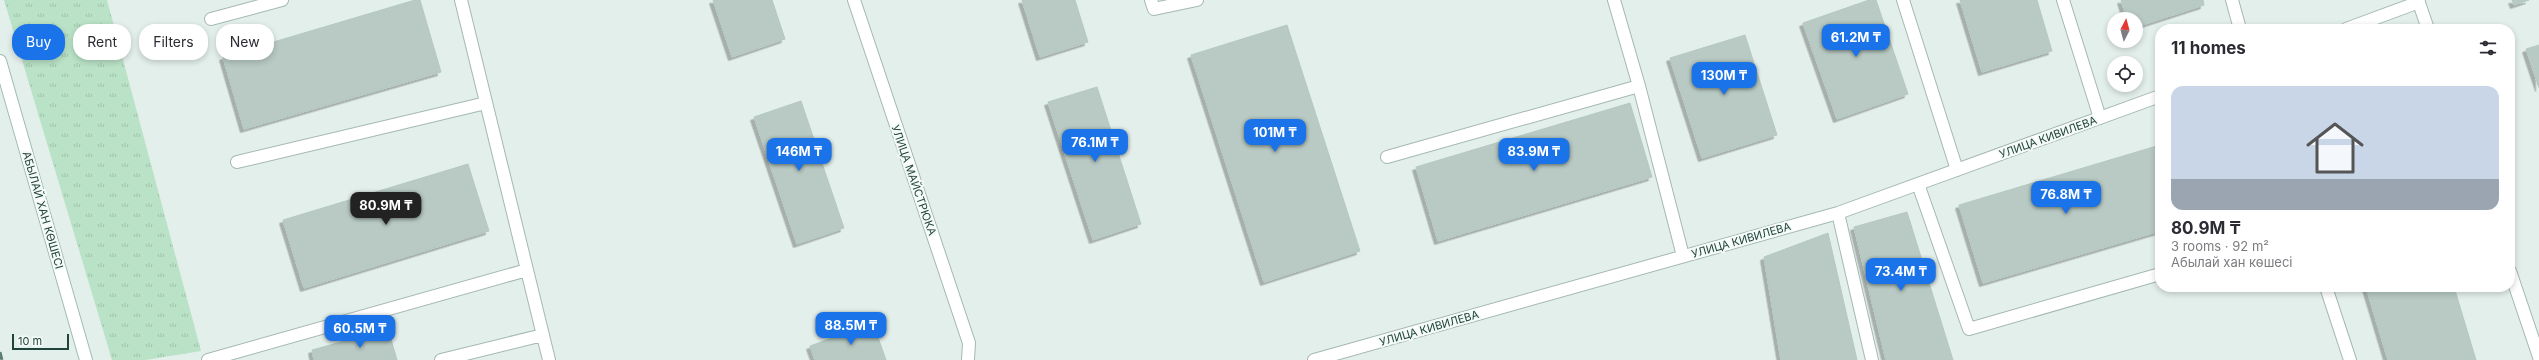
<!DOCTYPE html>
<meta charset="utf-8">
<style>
body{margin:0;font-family:Inter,sans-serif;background:#f2f2f3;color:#2b2b33;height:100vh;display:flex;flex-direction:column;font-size:15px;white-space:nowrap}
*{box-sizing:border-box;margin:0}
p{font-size:13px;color:#7c7c81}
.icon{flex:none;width:22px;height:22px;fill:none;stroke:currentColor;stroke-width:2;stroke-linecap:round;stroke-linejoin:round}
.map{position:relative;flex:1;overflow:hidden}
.side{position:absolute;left:2155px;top:24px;width:360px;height:268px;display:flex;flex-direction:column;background:#fff;border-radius:16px;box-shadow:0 2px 6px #0003}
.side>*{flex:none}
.guide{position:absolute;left:12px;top:24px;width:380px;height:36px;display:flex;gap:8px}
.needle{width:26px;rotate:6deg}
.buttons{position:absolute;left:2107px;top:12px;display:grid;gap:8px}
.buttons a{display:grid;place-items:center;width:36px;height:36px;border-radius:50%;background:#fff;box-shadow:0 2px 6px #0003;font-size:20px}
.scale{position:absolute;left:12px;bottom:10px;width:57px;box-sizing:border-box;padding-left:4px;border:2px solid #20433b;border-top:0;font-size:11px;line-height:14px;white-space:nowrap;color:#20433b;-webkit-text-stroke:3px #f4faf7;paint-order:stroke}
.price{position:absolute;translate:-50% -34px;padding:0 9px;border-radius:8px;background:#1a73e8;color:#fff;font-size:13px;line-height:26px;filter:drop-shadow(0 1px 2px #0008)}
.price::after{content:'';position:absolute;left:50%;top:24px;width:12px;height:9px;margin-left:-6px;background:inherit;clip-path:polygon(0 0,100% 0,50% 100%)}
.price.current{background:#222;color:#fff}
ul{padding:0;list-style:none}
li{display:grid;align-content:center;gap:8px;height:212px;padding:0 16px}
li+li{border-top:1px solid #e1e1e2}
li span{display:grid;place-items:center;height:124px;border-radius:12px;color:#555}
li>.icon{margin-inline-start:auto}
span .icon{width:72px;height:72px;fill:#fffc;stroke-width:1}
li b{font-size:17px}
h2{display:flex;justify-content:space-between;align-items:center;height:48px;padding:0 16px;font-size:17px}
.pill{padding:0 14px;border-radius:16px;background:#fff;box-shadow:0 2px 6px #0003;font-size:14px;line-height:36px}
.pill.current{background:#1a73e8;color:#fff}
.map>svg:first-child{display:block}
</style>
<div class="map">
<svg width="2539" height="360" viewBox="0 0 2539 360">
<defs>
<pattern id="grass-tufts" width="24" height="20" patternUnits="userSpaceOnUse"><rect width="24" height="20" fill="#b9e2c6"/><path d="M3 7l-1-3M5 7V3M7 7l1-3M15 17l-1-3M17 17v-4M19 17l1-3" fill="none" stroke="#9fc3ab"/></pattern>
<filter id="shadow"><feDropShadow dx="-3.5" dy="3.5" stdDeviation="0" flood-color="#0004"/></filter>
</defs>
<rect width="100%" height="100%" fill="#e3efea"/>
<path fill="url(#grass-tufts)" d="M 4,0 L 107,0 L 201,351 L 145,360 L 112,360 Z"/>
<path fill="#b8cac3" stroke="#b4c9c1" filter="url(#shadow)" d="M 415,0 L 420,0 L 441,72 L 244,129 L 223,57 Z
M 713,0 L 772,0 L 785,39 L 732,57 Z
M 1022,0 L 1075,0 L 1088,42 L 1040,57 Z
M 1869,0 L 1876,0 L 1908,94 L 1837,119 L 1803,23 Z
M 1960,0 L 2037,0 L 2052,51 L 1982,72 Z
M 2121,0 L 2203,0 L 2204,5 L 2136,27 L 2136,19 L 2127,19 Z
M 2512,0 L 2529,0 L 2514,5 Z
M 1287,25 L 1360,251 L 1264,282 L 1191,55 Z
M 1745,35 L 1777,135 L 1702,158 L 1670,58 Z
M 2539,45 L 2539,88 L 2526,49 Z
M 1097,87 L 1141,224 L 1093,240 L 1048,102 Z
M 801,101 L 844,228 L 797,244 L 754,117 Z
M 1630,103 L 1652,177 L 1438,241 L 1416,167 Z
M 2160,145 L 2160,231 L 1983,283 L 1959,205 Z
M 468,164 L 489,231 L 304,288 L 283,220 Z
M 1907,212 L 1953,360 L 1886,360 L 1854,227 Z
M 1828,233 L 1857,360 L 1781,360 L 1764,257 Z
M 2366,287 L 2454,287 L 2476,360 L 2388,360 Z
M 873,323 L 886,360 L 815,360 L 810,346 Z
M 388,329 L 397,360 L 314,360 L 312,350 Z"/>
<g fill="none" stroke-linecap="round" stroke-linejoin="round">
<defs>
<path id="minor" d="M 461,0 L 549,360
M 854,0 L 969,343 L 968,360
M 1151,0 L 1154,9 L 1197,0
M 1614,0 L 1639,86 L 1683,256
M 1903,0 L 1957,170
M 2063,0 L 2100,118
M 2232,0 L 2240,29
M 2418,0 L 2428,29
M 211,19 L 282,0
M 2346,29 L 2419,2
M 1387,157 L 1639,86
M 237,162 L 486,103
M 1918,184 L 1969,329 L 2160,274
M 1838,213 L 1872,360
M 2510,271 L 2539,357
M 2326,287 L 2350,360
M 208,360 L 527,270
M 441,360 L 543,335
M 1314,360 L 1838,213 L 2160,96"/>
<path id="secondary" d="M 0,61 L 86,360"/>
</defs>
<use href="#minor" stroke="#a5b8b2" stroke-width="14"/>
<use href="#secondary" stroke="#a0bcb3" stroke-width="14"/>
<use href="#minor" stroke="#fff" stroke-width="12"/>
<use href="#secondary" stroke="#fff" stroke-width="12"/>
<path stroke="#5b7e76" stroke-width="3" stroke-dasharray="8 4" stroke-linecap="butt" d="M 0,352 L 2,360"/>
</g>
<g text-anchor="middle" stroke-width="4" stroke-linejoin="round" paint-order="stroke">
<g font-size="11" fill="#20433b" stroke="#f4faf7">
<text transform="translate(2048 137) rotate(-20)" y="4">УЛИЦА КИВИЛЕВА</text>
<text transform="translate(914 180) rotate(71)" y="4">УЛИЦА МАЙСТРЮКА</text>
<text transform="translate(43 210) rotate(74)" y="4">АБЫЛАЙ ХАН КӨШЕСІ</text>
<text transform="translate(1741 240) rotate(-16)" y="4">УЛИЦА КИВИЛЕВА</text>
<text transform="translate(1429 328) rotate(-16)" y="4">УЛИЦА КИВИЛЕВА</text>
</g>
</g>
</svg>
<div class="buttons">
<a><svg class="needle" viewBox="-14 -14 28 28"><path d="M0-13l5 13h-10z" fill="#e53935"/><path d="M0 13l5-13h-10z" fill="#7c7c81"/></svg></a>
<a><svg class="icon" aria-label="locate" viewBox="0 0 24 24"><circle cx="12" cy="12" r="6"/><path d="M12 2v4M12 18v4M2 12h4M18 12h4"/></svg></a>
</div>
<div class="scale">10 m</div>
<b class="price" style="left:1856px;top:58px">61.2M ₸</b>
<b class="price" style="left:1724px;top:96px">130M ₸</b>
<b class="price" style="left:1275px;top:153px">101M ₸</b>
<b class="price" style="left:1095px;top:163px">76.1M ₸</b>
<b class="price" style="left:799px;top:172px">146M ₸</b>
<b class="price" style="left:1534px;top:172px">83.9M ₸</b>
<b class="price" style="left:2066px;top:215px">76.8M ₸</b>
<b class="price current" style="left:386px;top:226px">80.9M ₸</b>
<b class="price" style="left:1901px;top:292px">73.4M ₸</b>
<b class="price" style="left:851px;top:346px">88.5M ₸</b>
<b class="price" style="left:360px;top:349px">60.5M ₸</b>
<div class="guide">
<a class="pill current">Buy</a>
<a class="pill">Rent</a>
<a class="pill">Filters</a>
<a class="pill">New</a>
</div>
<section class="side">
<h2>11 homes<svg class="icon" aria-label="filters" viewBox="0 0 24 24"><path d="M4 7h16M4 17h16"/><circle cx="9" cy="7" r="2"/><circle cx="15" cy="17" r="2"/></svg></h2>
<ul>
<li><span style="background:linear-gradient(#c9d6e8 75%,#9aa5b1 0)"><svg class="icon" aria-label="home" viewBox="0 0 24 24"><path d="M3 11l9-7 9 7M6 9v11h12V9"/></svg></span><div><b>80.9M ₸</b><p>3 rooms · 92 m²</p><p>Абылай хан көшесі</p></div></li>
</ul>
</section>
</div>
